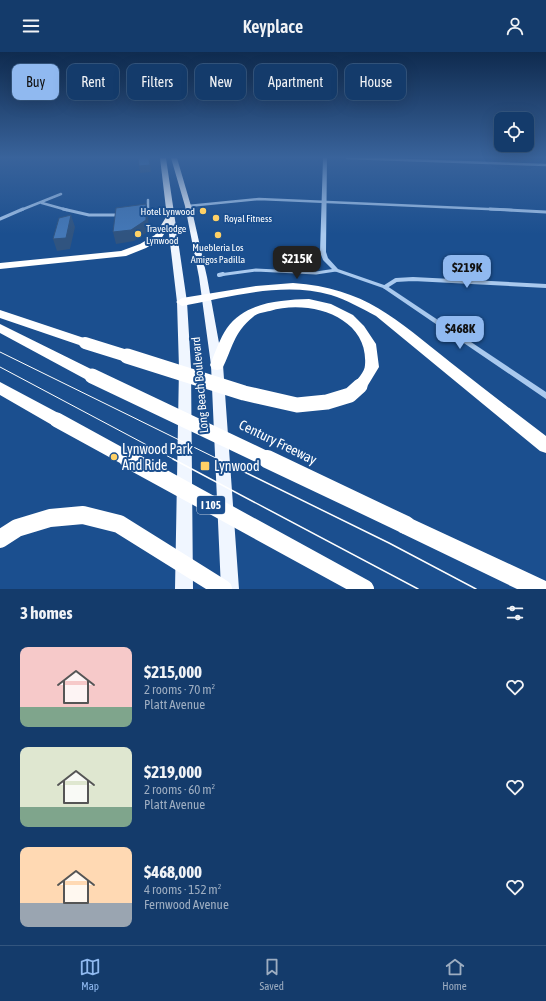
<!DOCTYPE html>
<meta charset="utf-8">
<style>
body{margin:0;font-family:"Asap Condensed",sans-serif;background:#1d4271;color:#f1f3f6;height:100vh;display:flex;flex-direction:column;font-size:15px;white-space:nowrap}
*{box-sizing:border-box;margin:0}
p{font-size:13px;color:#9dadc1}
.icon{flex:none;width:22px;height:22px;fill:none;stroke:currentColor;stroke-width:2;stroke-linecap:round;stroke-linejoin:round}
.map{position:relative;height:537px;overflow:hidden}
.drawer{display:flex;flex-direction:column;background:#143b6b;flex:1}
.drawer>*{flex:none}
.top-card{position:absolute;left:12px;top:12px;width:522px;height:36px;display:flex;gap:8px}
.buttons{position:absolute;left:494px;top:60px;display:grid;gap:8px}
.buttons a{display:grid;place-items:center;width:40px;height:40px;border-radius:8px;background:#143b6b;box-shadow:0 4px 16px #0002,0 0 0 1px #33557e;font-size:20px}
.price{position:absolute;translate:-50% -34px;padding:0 9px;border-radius:8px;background:#90b9f0;color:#111;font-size:13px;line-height:26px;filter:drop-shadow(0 1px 2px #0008)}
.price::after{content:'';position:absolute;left:50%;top:24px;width:12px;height:9px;margin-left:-6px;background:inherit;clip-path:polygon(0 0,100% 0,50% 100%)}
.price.active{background:#222;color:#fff}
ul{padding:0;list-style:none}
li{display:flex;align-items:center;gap:12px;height:100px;padding:0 20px}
li span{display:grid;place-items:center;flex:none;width:112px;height:80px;border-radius:8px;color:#555}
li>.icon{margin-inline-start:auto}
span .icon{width:48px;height:48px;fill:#fffc;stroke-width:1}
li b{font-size:17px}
h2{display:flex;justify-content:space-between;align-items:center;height:48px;padding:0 20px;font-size:17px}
.chip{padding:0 14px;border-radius:8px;background:#143b6b;box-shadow:0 4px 16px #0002,0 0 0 1px #33557e;font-size:14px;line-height:36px}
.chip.active{background:#90b9f0;color:#111}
header{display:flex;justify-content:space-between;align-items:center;height:52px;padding:0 20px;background:#143b6b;font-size:18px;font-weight:600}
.tab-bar{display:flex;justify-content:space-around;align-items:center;height:56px;border-top:1px solid #33557e;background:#143b6b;font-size:11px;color:#9dadc1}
.tab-bar a{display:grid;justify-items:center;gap:2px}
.tab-bar .active{color:#90b9f0}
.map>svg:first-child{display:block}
</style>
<header><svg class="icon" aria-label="menu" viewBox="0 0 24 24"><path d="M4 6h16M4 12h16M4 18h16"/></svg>Keyplace<svg class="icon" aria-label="person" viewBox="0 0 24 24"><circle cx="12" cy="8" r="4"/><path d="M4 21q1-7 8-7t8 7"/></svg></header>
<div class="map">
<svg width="546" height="537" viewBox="0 0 546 537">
<rect width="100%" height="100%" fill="#1b4f8f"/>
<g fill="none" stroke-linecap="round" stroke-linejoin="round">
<path stroke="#a9c9ee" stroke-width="2.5" d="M 347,106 L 546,113
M 148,148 L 148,158
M 42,151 L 67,158
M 188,154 L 259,147 L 512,158
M 21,158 L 61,142"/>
<path stroke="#a9c9ee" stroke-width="3" d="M 63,157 L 89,163 L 119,163
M 490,157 L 546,160
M 142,160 L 148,160 L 148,157
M 0,167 L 23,157
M 219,223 L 256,218 L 316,221 L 336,218"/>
<path stroke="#a9c9ee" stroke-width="4" d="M 219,223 L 223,222
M 385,235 L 396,228 L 413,227 L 546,234"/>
<path fill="#a9c9ee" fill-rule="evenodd" d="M 323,106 L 327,106 L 326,200 L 328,206 L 338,217 L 387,234 L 546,340 L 546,347 L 383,236 L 334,219 L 323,208 L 320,200 Z"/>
<path fill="#f0f6ff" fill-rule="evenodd" d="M 160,106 L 166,106 L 187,250 L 191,316 L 193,537 L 175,537 L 179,316 L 177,250 Z
M 171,106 L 177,106 L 191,154 L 207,225 L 223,313 L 239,537 L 221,537 L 211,313 L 199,225 L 185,154 Z"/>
<path fill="#fff" fill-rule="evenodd" d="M 171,161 L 175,164 L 161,187 L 146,196 L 126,204 L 0,217 L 0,211 L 121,199 L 140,192 L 155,183 L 168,162 Z
M 293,231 C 365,236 396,267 450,310 C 482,335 514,360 546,384 L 546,401 L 540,399 L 376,264 C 361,256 347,248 331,243 C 283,229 230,245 182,254 L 176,250 L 182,246 L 256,234 Z
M 309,247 L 331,252 L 353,263 L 364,274 L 376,292 L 379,315 L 365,338 L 360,339 L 355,338 L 353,334 C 356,328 365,320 365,313 C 369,264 308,247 270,259 C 265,260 257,261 253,265 C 233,281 233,296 222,317 L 217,318 L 212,317 L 210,313 C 215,301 220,286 227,276 C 246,250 280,248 309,247 Z
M 0,258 L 90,288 L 91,291 L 90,294 L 85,295 L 0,266 Z
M 0,272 L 97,320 L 99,324 L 97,328 L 92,329 L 87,328 L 0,281 Z
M 0,330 L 62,363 L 65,368 L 62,373 L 57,374 L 52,373 L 0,343 Z
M 406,464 L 546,529 L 546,537 L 517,537 L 399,480 L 397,473 L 399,466 Z"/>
<path stroke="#fff" stroke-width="1" d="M 0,300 L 220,408
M 0,315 L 175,408"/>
<path stroke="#fff" stroke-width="1.5" d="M 173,407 L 418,537
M 218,407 L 389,491 L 476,537"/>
<path stroke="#fff" stroke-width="12" d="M 85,291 L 130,305"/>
<path stroke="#fff" stroke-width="15" d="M 127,304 L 244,341 L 297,353 L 327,350 L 350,343 L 360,334
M 92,324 L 269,408
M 57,368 L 130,408"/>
<path stroke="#fff" stroke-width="18" d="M 128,407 L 365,537
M 267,407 L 406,473
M 0,487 L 17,476 L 50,466 L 83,463 L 119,472 L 223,537"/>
</g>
<path fill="#305480" d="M 149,106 L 151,120 L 140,121 L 139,114 Z
M 146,152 L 148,163 L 149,179 L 134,189 L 116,192 L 113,180 Z
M 71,163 L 75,175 L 70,197 L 57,199 L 53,187 Z"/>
<path fill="#4478b7" stroke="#305480" d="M 138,106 L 149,106 L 150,113 L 139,114 Z
M 146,152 L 146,168 L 131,178 L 113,180 L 116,156 Z
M 71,163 L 66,186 L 53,187 L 59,166 Z"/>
<linearGradient id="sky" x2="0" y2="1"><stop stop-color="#0f2b4f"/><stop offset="0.58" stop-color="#39639b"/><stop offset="1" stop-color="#39639b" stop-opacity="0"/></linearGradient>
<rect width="546" height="182" fill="url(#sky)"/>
<g fill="#ffd166" stroke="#1b4f8f" stroke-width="1.5">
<circle cx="203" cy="159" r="4"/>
<circle cx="216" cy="166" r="4"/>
<circle cx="138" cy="182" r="4"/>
<circle cx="218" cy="183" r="4"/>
<circle cx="114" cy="405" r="4"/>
<rect x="200" y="409" width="10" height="10" rx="2"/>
</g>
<g text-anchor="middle" stroke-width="4" stroke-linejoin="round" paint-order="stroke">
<g font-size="10" fill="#fff" stroke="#1b4f8f" text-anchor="start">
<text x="195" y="163" text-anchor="end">Hotel Lynwood</text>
<text x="224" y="170">Royal Fitness</text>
<text x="146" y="180">Travelodge<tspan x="146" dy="12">Lynwood</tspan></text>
<text x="218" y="199" text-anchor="middle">Muebleria Los<tspan x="218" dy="12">Amigos Padilla</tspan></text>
</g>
<rect fill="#1b4f8f" stroke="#bbcadd" stroke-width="1" x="197" y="444" width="28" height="18" rx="3"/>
<g font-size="11" font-weight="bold" fill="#fff">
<text x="211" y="457">I 105</text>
</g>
<g font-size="12" fill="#fff" stroke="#1b4f8f">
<text transform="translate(200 333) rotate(-95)" y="4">Long Beach Boulevard</text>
</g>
<g font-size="14" fill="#fff" stroke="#1b4f8f">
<text transform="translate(278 390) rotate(26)" y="5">Century Freeway</text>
</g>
<g font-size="14" fill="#fff" stroke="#1b4f8f" text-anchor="start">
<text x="122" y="402">Lynwood Park<tspan x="122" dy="16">And Ride</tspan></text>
<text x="214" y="419">Lynwood</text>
</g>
</g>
</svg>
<div class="buttons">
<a><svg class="icon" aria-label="locate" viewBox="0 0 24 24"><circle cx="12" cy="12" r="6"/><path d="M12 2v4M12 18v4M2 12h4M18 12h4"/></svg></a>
</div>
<b class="price active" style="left:297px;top:228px">$215K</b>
<b class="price" style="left:467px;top:237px">$219K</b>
<b class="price" style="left:460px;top:298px">$468K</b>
<div class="top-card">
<a class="chip active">Buy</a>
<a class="chip">Rent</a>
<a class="chip">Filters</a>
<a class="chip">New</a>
<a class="chip">Apartment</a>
<a class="chip">House</a>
</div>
</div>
<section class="drawer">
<h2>3 homes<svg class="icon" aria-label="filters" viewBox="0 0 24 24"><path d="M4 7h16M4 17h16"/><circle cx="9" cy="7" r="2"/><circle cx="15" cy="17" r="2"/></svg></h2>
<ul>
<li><span style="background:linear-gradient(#f6c9c9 75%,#7fa58c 0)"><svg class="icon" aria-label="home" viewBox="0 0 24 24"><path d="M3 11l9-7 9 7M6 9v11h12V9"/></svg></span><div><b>$215,000</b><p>2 rooms · 70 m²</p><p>Platt Avenue</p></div><svg class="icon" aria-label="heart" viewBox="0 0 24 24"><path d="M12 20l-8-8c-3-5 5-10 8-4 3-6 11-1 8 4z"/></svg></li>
<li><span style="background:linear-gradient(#dfe7d0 75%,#7fa58c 0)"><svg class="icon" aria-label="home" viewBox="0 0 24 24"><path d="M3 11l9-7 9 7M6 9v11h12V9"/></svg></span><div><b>$219,000</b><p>2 rooms · 60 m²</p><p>Platt Avenue</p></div><svg class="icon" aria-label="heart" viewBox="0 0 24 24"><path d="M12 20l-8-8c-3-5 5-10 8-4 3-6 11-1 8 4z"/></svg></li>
<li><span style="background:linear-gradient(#ffd9b3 70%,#9aa5b1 0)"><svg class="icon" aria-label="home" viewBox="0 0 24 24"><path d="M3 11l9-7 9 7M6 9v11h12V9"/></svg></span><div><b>$468,000</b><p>4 rooms · 152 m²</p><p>Fernwood Avenue</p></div><svg class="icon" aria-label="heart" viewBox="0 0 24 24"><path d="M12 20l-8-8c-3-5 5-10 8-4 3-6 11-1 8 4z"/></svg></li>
</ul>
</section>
<nav class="tab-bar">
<a class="active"><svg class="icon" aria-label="map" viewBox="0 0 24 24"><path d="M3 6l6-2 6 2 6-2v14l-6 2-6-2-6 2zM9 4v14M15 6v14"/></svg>Map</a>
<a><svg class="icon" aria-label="saved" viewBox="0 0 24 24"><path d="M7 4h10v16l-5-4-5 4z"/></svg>Saved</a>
<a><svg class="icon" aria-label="home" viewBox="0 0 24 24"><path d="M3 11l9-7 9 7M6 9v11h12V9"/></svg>Home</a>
</nav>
